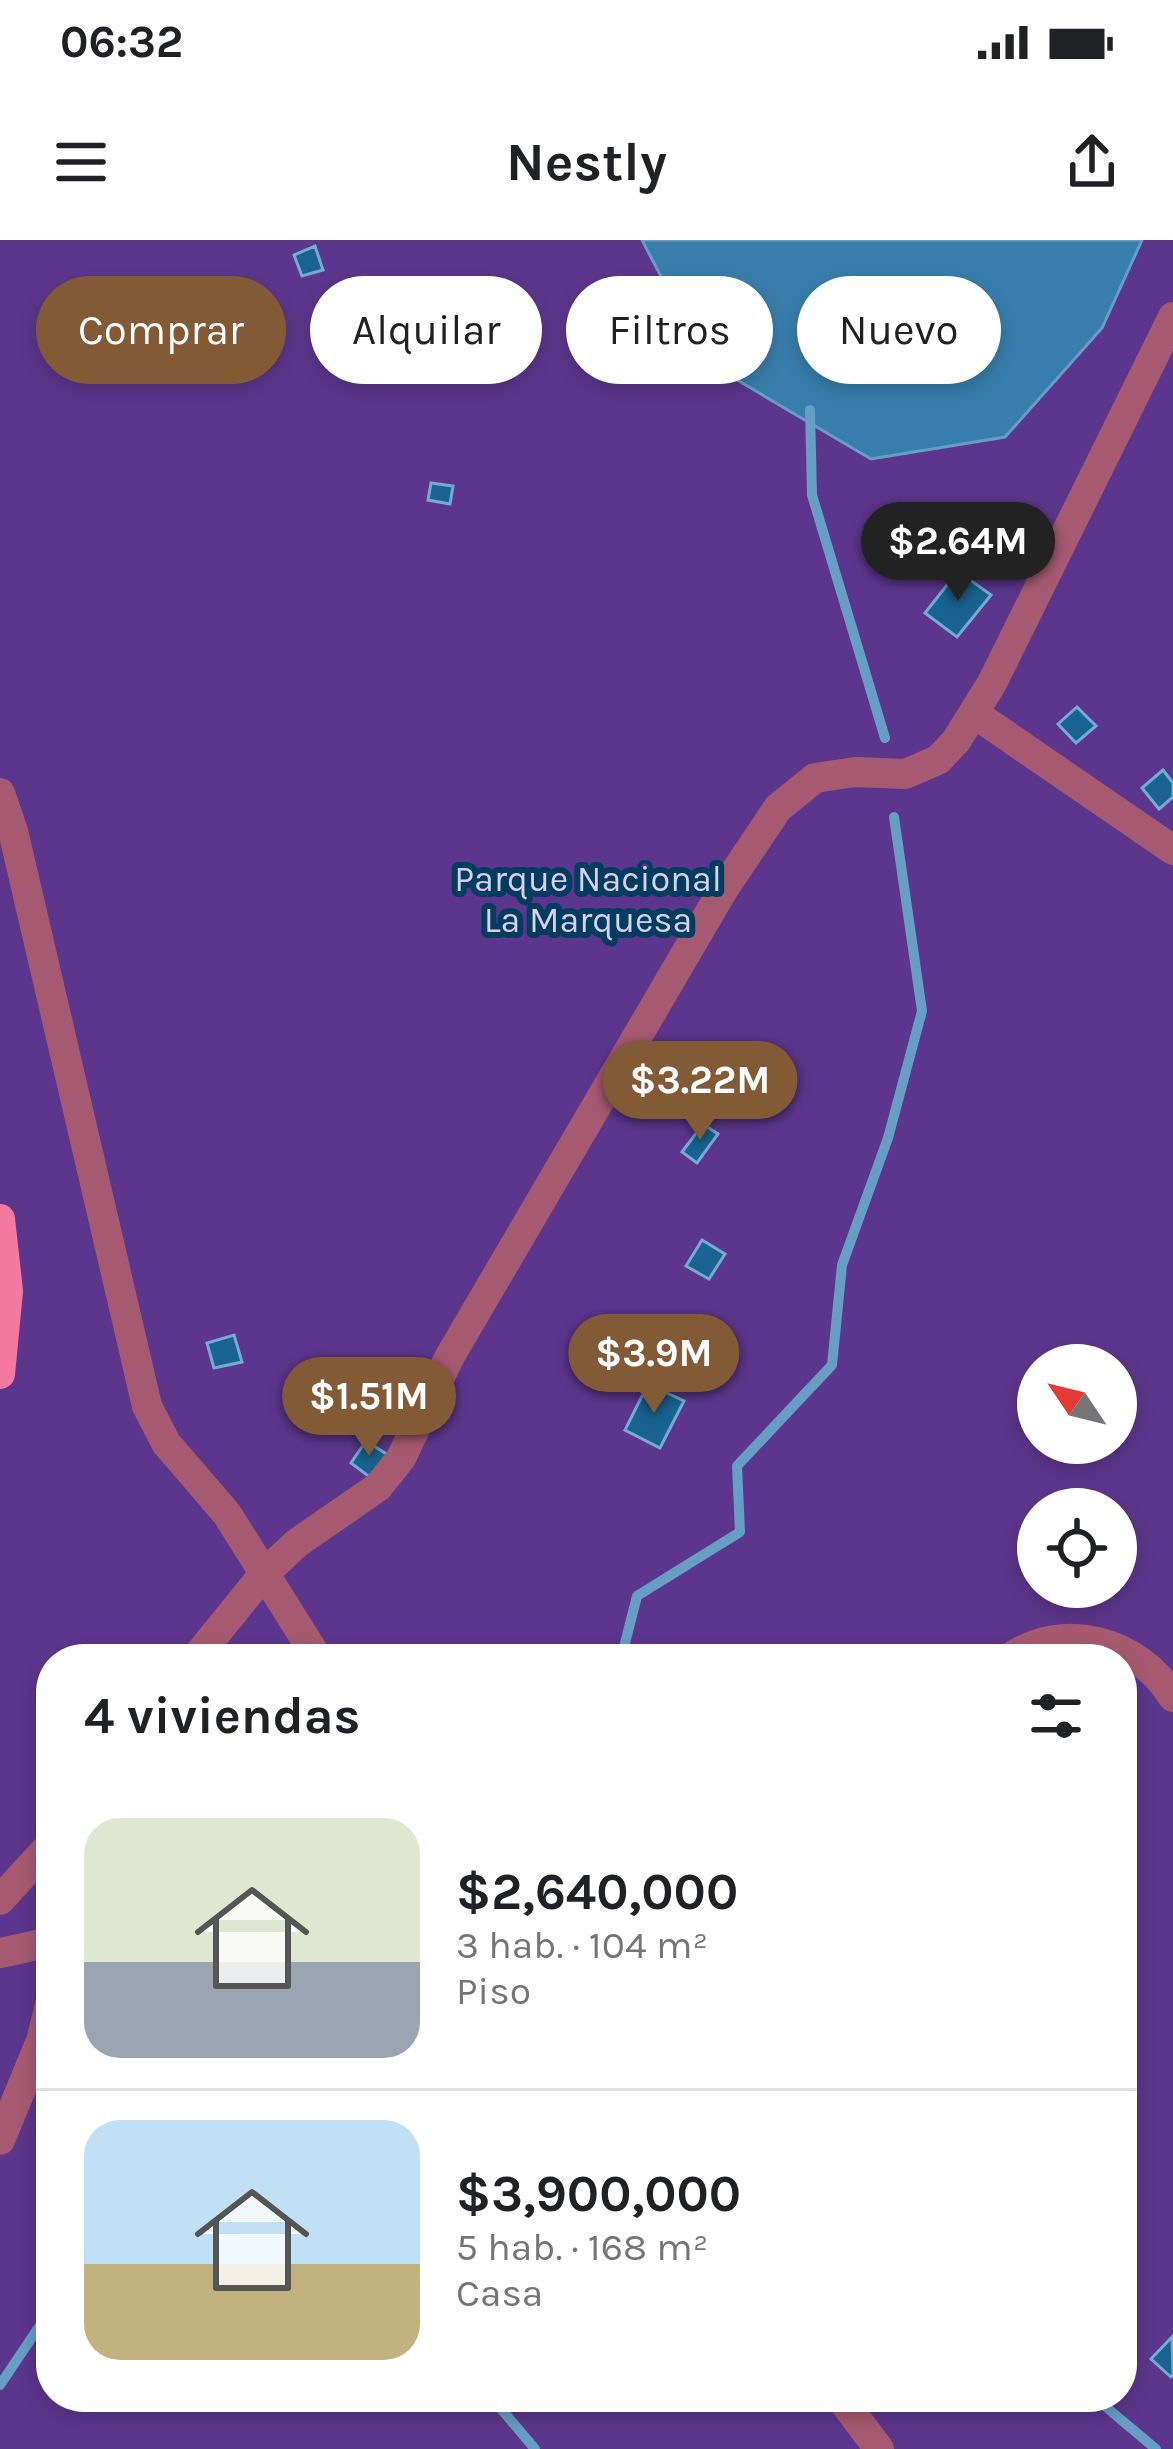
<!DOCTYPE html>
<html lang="es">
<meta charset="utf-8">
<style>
body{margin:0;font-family:Karla,sans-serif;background:#f2f2f2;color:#202124;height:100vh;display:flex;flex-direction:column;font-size:45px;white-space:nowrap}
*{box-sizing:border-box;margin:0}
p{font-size:39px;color:#757577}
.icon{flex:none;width:66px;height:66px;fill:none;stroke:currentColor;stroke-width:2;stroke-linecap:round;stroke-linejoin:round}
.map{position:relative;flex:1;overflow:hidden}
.side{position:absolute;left:36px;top:1404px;width:1101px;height:768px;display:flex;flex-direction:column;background:#fff;border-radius:48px;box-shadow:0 6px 18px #0003}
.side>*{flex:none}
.banner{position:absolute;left:36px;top:36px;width:1101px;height:108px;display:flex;gap:24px}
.needle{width:78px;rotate:305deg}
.tools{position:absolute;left:1017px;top:1104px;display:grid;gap:24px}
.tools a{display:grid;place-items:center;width:120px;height:120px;border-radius:50%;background:#fff;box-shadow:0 6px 18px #0003;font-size:60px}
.price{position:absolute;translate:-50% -102px;padding:0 27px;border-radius:42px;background:#825a36;color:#fff;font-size:39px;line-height:78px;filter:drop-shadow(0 3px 6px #0008)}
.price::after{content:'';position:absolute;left:50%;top:72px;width:36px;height:27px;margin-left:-18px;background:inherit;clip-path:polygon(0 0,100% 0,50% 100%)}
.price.selected{background:#222;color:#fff}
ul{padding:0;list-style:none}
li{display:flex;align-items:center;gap:36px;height:300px;padding:0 48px}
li+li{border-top:3px solid #e0e0e0}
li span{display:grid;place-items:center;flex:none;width:336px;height:240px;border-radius:36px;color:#555}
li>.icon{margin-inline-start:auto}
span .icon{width:144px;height:144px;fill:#fffc;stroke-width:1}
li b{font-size:51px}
h2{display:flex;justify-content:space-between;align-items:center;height:144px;padding:0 48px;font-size:51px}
.chip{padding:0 42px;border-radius:54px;background:#fff;box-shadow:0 6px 18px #0003;font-size:42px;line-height:108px}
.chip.selected{background:#825a36;color:#fff}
.status{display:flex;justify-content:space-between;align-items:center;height:84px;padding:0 60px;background:#fff;direction:ltr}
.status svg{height:33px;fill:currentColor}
header{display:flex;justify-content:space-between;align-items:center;height:156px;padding:0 48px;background:#fff;font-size:54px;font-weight:700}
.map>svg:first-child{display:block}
</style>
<div class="status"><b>06:32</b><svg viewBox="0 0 49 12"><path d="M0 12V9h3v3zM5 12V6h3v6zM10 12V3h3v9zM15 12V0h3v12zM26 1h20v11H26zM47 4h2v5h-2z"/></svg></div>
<header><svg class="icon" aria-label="menu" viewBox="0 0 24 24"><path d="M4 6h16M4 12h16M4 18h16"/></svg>Nestly<svg class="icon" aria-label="share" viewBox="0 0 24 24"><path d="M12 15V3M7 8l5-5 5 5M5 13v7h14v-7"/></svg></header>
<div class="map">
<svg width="1173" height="2209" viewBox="0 0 1173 2209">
<rect width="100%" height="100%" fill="#104869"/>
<path fill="#5c368c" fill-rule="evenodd" d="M 0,0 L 1173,0 L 1173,2209 L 0,2209 ZM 1038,1125 L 1116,1125 L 1116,1203 L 1038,1203 ZM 1038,1269 L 1116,1269 L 1116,1347 L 1038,1347 ZM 51,1419 L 1122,1419 L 1122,2157 L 51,2157 Z"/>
<path fill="#387eac" stroke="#679ec4" stroke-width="3" d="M 642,0 L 1142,0 L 1102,88 L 1005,197 L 871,219 L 705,121 Z"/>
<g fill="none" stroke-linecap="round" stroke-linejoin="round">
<path stroke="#679ec4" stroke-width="10" d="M 810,170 L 812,255 L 885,498
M 621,1419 L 637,1356 L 740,1292 L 737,1226 L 832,1125 L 842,1025 L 888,898 L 922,771 L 894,577
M 0,2145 L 51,2069
M 491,2157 L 535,2209
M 1094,2157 L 1156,2209"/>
</g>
<path fill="#186390" stroke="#75aad1" stroke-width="3" d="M 315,6 L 323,30 L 302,36 L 294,15 Z
M 480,64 L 500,115 L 472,125 L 453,74 Z
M 431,243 L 453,246 L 450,264 L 428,260 Z
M 958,331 L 991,355 L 957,397 L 925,373 Z
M 1077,467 L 1096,486 L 1076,503 L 1058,484 Z
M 1163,530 L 1173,543 L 1173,557 L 1159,569 L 1142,548 Z
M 703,884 L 718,894 L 697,923 L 682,912 Z
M 702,1000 L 725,1014 L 709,1039 L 686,1026 Z
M 234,1095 L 242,1122 L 214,1128 L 207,1103 Z
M 648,1144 L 684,1161 L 660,1208 L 625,1190 Z
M 366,1201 L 388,1215 L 371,1238 L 351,1223 Z
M 1172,2097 L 1173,2135 L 1171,2137 L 1151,2119 Z"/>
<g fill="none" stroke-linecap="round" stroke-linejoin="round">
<path stroke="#a65a72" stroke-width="30" d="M 975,474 L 1173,610
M 0,553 L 13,591 L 147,1166 L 166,1203 L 227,1274 L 318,1419
M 195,1419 L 264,1334 L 297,1303 L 378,1247 L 401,1218 L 450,1116 L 723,650 L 778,568 L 815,538 L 855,532 L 905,534 L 938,520 L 956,501 L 992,443 L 1173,77
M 1008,1419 C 1063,1380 1138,1400 1173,1457
M 0,1660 L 51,1604
M 0,1713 L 51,1702
M 0,1900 L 41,1801 L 51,1761
M 840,2157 L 879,2209"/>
<path stroke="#f379a1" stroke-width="30" d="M 0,979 L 8,1051 L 0,1134"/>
</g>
<g text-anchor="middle" stroke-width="12" stroke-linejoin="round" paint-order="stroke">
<g font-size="36" fill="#d9cfeb" stroke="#003d5e">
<text x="588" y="651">Parque Nacional<tspan x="588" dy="41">La Marquesa</tspan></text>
</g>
</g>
</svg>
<div class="tools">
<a><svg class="needle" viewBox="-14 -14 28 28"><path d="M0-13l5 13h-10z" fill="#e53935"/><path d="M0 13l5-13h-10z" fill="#757577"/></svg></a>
<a><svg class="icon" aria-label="locate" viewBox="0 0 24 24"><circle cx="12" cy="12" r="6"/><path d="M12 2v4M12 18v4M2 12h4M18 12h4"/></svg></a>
</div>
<b class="price selected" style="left:958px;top:364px">$2.64M</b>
<b class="price" style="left:700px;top:903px">$3.22M</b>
<b class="price" style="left:654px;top:1176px">$3.9M</b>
<b class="price" style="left:369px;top:1219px">$1.51M</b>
<div class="banner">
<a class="chip selected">Comprar</a>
<a class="chip">Alquilar</a>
<a class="chip">Filtros</a>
<a class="chip">Nuevo</a>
</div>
<section class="side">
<h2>4 viviendas<svg class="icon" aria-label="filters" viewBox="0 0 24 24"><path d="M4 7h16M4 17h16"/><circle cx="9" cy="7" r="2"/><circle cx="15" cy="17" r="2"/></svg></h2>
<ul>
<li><span style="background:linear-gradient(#dfe7d0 60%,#9aa5b1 0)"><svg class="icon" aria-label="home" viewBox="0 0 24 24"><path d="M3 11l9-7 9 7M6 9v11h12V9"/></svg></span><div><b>$2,640,000</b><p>3 hab. · 104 m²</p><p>Piso</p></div></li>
<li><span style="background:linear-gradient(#bfe0f5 60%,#c2b280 0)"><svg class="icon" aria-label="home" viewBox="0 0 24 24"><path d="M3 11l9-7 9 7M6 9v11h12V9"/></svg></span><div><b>$3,900,000</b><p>5 hab. · 168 m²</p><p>Casa</p></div></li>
</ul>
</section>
</div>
